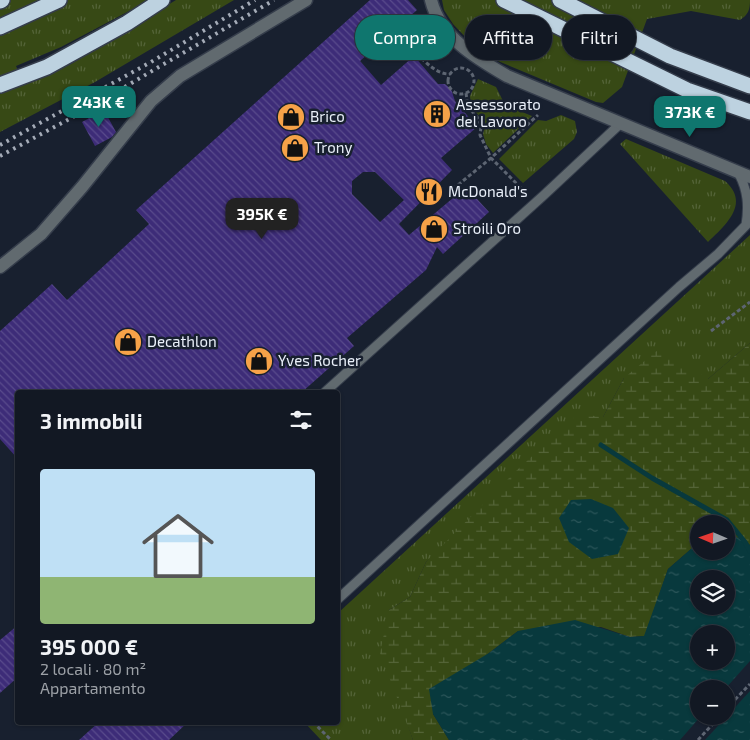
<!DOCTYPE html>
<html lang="it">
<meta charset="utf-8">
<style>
body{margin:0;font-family:"Exo 2",sans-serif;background:#1f2530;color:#f1f3f6;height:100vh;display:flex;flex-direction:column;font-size:19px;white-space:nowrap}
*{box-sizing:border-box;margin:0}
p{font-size:16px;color:#9ca0a6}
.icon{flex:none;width:28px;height:28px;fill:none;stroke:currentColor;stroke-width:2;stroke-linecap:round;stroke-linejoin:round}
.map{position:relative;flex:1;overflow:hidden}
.details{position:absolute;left:15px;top:390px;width:325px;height:335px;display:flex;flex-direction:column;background:#121823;border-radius:5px;box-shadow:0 1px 4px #0004,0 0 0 1px #313741}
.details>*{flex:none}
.banner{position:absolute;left:355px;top:15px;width:320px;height:45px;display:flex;gap:10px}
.needle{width:32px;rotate:272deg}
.fabs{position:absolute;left:690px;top:515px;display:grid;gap:10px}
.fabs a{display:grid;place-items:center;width:45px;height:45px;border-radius:50%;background:#121823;box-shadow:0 1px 4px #0004,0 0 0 1px #313741;font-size:25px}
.price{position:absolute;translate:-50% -42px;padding:0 11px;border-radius:10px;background:#0f766e;color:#fff;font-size:16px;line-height:32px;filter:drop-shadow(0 1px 2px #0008)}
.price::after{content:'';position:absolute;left:50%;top:30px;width:15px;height:11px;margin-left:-8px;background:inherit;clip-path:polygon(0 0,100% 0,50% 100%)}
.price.current{background:#222;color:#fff}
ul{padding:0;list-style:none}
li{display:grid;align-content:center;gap:10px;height:265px;padding:0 25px}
li span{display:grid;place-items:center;height:155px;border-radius:5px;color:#555}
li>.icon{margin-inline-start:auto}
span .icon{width:90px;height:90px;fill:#fffc;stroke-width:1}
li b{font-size:21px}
h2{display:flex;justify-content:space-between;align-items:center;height:60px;padding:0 25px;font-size:21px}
.chip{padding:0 18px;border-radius:22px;background:#121823;box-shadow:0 1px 4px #0004,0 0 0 1px #313741;font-size:18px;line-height:45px}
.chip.current{background:#0f766e;color:#fff}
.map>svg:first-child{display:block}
</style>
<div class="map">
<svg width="750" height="740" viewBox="0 0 750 740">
<defs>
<pattern id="grass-tufts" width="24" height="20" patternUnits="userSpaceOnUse" patternTransform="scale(1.25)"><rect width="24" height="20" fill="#374915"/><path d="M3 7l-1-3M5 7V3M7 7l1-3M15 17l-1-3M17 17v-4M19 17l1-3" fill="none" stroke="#546438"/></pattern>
<pattern id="wetland-marsh" width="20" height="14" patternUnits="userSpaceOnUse" patternTransform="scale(1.25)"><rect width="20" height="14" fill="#374915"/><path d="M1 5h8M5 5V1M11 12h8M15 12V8" fill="none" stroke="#546438"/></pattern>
<pattern id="water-ripples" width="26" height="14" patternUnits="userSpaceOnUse" patternTransform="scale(1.25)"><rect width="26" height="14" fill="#08393d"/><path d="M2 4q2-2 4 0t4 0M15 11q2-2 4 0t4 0" fill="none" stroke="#2c565a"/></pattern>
<pattern id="building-back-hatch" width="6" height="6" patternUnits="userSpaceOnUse" patternTransform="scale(1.25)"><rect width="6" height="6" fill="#3d2c78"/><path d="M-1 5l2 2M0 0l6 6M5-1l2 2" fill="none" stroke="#594b8c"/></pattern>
</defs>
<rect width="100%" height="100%" fill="#18202f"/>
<path fill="url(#grass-tufts)" d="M 0,0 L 150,0 L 61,47 L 16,66 L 23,83 L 71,64 L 176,0 L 234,0 L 95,82 L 0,132 Z
M 442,0 L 750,0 C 750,10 748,15 740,20 L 691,11 L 647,19 L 622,87 L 603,103 L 596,102 L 498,61 L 472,44 L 453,24 L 444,10 Z
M 478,79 L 496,87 L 505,105 L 532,116 L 493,153 L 486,144 L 483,134 L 485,126 L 482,119 L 471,107 L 470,96 Z
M 561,115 L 575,121 L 577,132 L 574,139 L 523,183 L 499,159 L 538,120 L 546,121 Z
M 626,139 L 725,181 C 750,203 727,224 708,242 L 620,144 Z
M 750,235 L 750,343 L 708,379 L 624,378 L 603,417 L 426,562 L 410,597 L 389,610 L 402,708 L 413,740 L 321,740 L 305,723 L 338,722 L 338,613 Z"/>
<path fill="url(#wetland-marsh)" d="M 750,343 L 750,545 L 726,531 L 726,524 L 699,524 L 699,542 L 668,569 L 645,636 L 630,637 L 601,627 L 518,631 L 489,653 L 433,714 L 449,740 L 413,740 L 380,653 L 389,610 L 410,597 L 426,562 L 516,471 L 578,414 L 603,417 L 624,378 L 660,348 L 708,379 Z"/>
<path fill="url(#water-ripples)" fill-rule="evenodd" d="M 591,499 L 613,508 L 629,528 L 618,554 L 592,559 L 569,542 L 559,518 L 571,500 Z
M 726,531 L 750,545 L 750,661 L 725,689 L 699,689 L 699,716 L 701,716 L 680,740 L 449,740 L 433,714 L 429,689 L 489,653 L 518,631 L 575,620 L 630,637 L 644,636 L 668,569 L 699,542 L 699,551 L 726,551 ZM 699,579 L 726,579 L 726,606 L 699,606 ZM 699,634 L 726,634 L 726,661 L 699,661 Z
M 750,691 L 750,740 L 705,740 Z"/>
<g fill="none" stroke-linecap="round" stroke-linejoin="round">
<path stroke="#08393d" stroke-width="5" d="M 601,445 L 652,478 L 727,520 L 745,542 L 750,551"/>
</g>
<path fill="url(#building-back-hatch)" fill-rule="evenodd" d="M 370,0 L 408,0 L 417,10 L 360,61 L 381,85 L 414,56 L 438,84 L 445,84 L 451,89 L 455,101 L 477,127 L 441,158 L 452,170 L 399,224 L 409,235 L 466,187 L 489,212 L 443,254 L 437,247 L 426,270 L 347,338 L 354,346 L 302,392 L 18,392 L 18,459 L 0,439 L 0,331 L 52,284 L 67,300 L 149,224 L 136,210 ZM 363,172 L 375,172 L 404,200 L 380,222 L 352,194 L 352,181 Z
M 104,110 L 116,132 L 112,137 L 95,146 L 82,122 Z
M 18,625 L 18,677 L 0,693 L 0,640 Z
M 99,722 L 188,722 L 169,740 L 79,740 Z"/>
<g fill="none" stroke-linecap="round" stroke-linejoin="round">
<defs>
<path id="lane" d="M 739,174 C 748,191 749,206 746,225
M 325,392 L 544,195 L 620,124
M 338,599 L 679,287 L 718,254 L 750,221"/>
<path id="street" d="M 431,0 C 440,37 476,58 507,76 L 750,177
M 0,267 L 41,234 L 82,187 L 151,101 L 180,76 L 306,0"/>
<path id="highway" d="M 504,0 L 687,90 L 750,112
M 560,0 L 670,56 L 750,86
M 0,1 L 2,0
M 0,27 L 59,0
M 0,85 L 47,67 L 127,23 L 162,0"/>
</defs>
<use href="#lane" stroke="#353d4b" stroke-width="11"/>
<use href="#street" stroke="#353d4b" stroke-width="15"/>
<use href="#highway" stroke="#353d4b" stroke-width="18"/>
<path stroke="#5d6572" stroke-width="3" stroke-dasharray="4 2.5" stroke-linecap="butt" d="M 408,44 C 419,55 434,75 450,74
M448 81a13 13 0 1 1 26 0a13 13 0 1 1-26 0Z
M 466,93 L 468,107 L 479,119 L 481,127 L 480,135 L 491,158 L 524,191
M 453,189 L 491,158 L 538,115
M 711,331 L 750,302
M 726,709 L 750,684
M 313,722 L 331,740
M 698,740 L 720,716"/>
<use href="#lane" stroke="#616a6f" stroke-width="9"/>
<use href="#street" stroke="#616a6f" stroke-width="12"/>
<use href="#highway" stroke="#bdd2e0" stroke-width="15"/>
<path stroke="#a4abb7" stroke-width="4" stroke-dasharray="2.5 5" stroke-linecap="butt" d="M 0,145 L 151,62 L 255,0
M 0,156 L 73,117 L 274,0"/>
</g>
<defs>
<symbol id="building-disc" viewBox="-11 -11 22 22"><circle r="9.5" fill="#f6a248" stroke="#18202f"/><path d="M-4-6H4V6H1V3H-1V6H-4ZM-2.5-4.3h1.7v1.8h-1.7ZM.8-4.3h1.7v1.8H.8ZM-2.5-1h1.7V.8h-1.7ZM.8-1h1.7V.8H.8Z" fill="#111"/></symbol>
<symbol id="shop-disc" viewBox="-11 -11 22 22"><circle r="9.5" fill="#f6a248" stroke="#18202f"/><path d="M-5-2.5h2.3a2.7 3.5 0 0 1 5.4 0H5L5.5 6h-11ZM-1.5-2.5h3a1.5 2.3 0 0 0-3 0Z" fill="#111"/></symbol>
<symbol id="restaurant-disc" viewBox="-11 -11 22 22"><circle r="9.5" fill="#f6a248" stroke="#18202f"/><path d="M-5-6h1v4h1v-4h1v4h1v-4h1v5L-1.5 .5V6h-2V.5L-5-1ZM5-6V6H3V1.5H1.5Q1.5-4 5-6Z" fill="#111"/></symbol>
</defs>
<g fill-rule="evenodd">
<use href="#building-disc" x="421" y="98" width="32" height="32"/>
<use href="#shop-disc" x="275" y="101" width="32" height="32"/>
<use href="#shop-disc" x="279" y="132" width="32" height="32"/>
<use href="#restaurant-disc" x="413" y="176" width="32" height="32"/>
<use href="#shop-disc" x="418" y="213" width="32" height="32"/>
<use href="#shop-disc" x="112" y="326" width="32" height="32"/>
<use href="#shop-disc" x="243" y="345" width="32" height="32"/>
</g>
<g text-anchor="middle" stroke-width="5" stroke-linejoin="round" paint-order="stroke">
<g font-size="15" fill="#eaf0fa" stroke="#18202f" text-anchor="start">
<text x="456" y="110">Assessorato<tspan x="456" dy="17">del Lavoro</tspan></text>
<text x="310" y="122">Brico</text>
<text x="314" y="153">Trony</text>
<text x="448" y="197">McDonald's</text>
<text x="453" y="234">Stroili Oro</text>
<text x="147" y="347">Decathlon</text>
<text x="278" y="366">Yves Rocher</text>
</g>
</g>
</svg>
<div class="fabs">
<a><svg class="needle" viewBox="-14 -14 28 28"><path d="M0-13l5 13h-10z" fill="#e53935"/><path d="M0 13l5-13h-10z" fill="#9ca0a6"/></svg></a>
<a><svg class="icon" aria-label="layers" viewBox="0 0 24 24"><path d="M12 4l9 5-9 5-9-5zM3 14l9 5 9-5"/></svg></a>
<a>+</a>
<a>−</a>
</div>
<b class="price" style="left:99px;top:128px">243K €</b>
<b class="price" style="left:690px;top:138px">373K €</b>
<b class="price current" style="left:262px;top:240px">395K €</b>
<div class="banner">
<a class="chip current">Compra</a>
<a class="chip">Affitta</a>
<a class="chip">Filtri</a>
</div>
<section class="details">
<h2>3 immobili<svg class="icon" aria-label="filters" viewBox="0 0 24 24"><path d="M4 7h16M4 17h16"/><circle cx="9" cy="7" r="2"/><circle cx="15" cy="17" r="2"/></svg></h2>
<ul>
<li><span style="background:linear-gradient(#bfe0f5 70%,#8fb573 0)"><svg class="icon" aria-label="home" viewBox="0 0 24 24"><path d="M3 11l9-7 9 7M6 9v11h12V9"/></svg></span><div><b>395 000 €</b><p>2 locali · 80 m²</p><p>Appartamento</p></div></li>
</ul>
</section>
</div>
